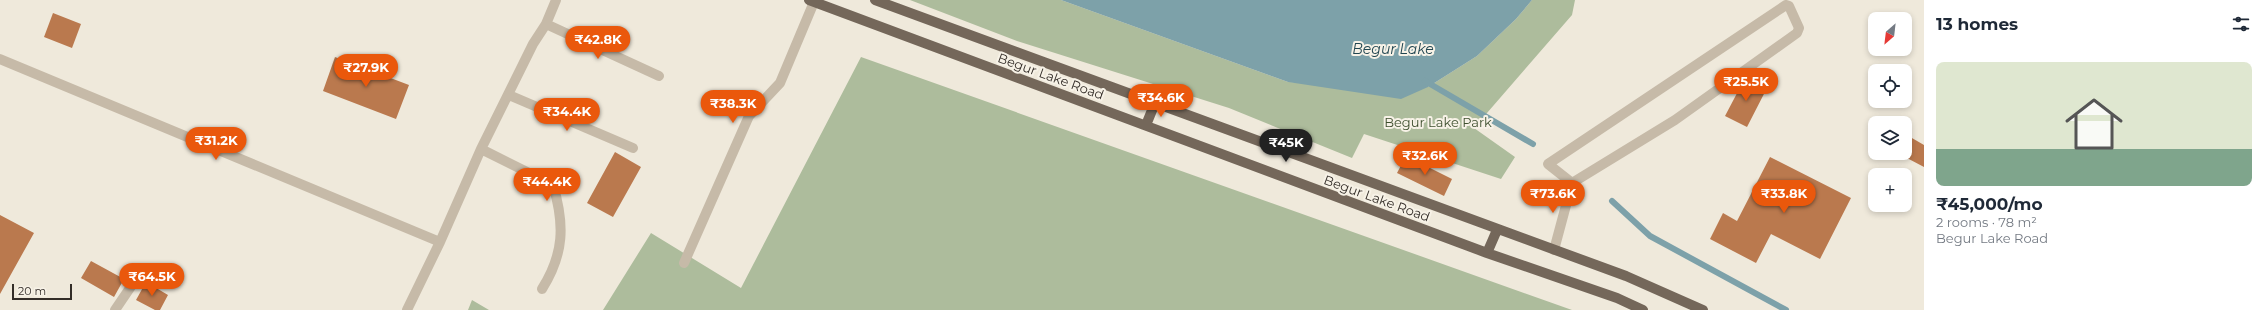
<!DOCTYPE html>
<meta charset="utf-8">
<style>
body{margin:0;font-family:Montserrat,sans-serif;background:#f6f6f7;color:#1f2937;height:100vh;display:flex;flex-direction:column;font-size:15px;white-space:nowrap}
*{box-sizing:border-box;margin:0}
p{font-size:13px;color:#747a83}
.icon{flex:none;width:22px;height:22px;fill:none;stroke:currentColor;stroke-width:2;stroke-linecap:round;stroke-linejoin:round}
.map{position:relative;flex:1;overflow:hidden}
.drawer{display:flex;flex-direction:column;background:#fff;width:340px}
.drawer>*{flex:none}
.needle{width:26px;rotate:208deg}
.tools{position:absolute;left:1868px;top:12px;display:grid;gap:8px}
.tools a{display:grid;place-items:center;width:44px;height:44px;border-radius:8px;background:#fff;box-shadow:0 2px 6px #0003;font-size:20px}
.scale{position:absolute;left:12px;bottom:10px;width:60px;box-sizing:border-box;padding-left:4px;border:2px solid #332d28;border-top:0;font-size:11px;line-height:14px;white-space:nowrap;color:#332d28;-webkit-text-stroke:3px #f7f2e7;paint-order:stroke}
.price{position:absolute;translate:-50% -34px;padding:0 9px;border-radius:14px;background:#ea580c;color:#fff;font-size:13px;line-height:26px;filter:drop-shadow(0 1px 2px #0008)}
.price::after{content:'';position:absolute;left:50%;top:24px;width:12px;height:9px;margin-left:-6px;background:inherit;clip-path:polygon(0 0,100% 0,50% 100%)}
.price.active{background:#222;color:#fff}
ul{padding:0;list-style:none}
li{display:grid;align-content:center;gap:8px;height:212px;padding:0 12px}
li span{display:grid;place-items:center;height:124px;border-radius:8px;color:#555}
li>.icon{margin-inline-start:auto}
span .icon{width:72px;height:72px;fill:#fffc;stroke-width:1}
li b{font-size:17px}
h2{display:flex;justify-content:space-between;align-items:center;height:48px;padding:0 12px;font-size:17px}
main{display:flex;flex:1;min-height:0}
.map>svg:first-child{display:block}
</style>
<main>
<div class="map">
<svg width="1924" height="310" viewBox="0 0 1924 310">
<rect width="100%" height="100%" fill="#efe9db"/>
<path fill="#adbc9c" d="M 910,0 L 1061,0 L 1288,82 L 1428,87 L 1477,56 L 1516,19 L 1532,0 L 1575,0 L 1572,15 L 1474,128 L 1515,157 L 1501,179 L 1364,134 L 1352,158 L 1229,108 L 1017,41 Z
M 861,57 L 1572,310 L 603,310 L 651,233 L 741,288 Z
M 472,300 L 489,310 L 468,310 Z"/>
<path fill="#7da1a9" d="M 1061,0 L 1532,0 L 1516,19 L 1477,56 L 1428,87 L 1401,99 L 1288,82 Z"/>
<g fill="none" stroke-linecap="round" stroke-linejoin="round">
<path stroke="#7da1a9" stroke-width="6" d="M 1425,81 L 1533,144
M 1612,201 L 1650,236 L 1786,310"/>
</g>
<path fill="#ba794e" d="M 53,13 L 81,24 L 72,48 L 44,37 Z
M 335,57 L 409,85 L 396,119 L 323,91 Z
M 1745,78 L 1767,88 L 1747,127 L 1725,116 Z
M 1905,134 L 1924,145 L 1924,167 L 1905,157 Z
M 615,152 L 641,167 L 613,217 L 587,203 Z
M 1406,156 L 1452,179 L 1444,196 L 1397,173 Z
M 1770,157 L 1851,198 L 1820,259 L 1771,234 L 1756,263 L 1710,239 L 1723,213 L 1737,221 Z
M 0,215 L 34,233 L 0,294 Z
M 91,261 L 124,279 L 114,297 L 81,278 Z
M 146,282 L 168,295 L 160,310 L 155,310 L 136,300 Z"/>
<g fill="none" stroke-linecap="round" stroke-linejoin="round">
<path stroke="#c6baa8" stroke-width="10" d="M 1786,5 L 1789,6 L 1799,28 L 1797,33 L 1675,120 L 1572,183 L 1548,164 Z
M 546,24 L 659,76
M 0,59 L 440,242
M 509,95 L 633,148
M 481,149 L 553,185 C 565,225 564,254 542,289
M 1554,250 L 1572,183
M 684,263 L 749,116 L 780,83 L 814,2
M 115,310 L 132,285
M 407,310 L 440,242 L 481,149 L 533,44 L 546,24 L 556,0"/>
<path stroke="#74675a" stroke-width="10" d="M 809,0 L 1487,253 L 1617,298 L 1643,310
M 875,0 L 1626,276 L 1703,310
M 1146,125 L 1155,103
M 1487,253 L 1497,230"/>
</g>
<g text-anchor="middle" stroke-width="4" stroke-linejoin="round" paint-order="stroke">
<g font-size="13" fill="#332d28" stroke="#f7f2e7">
<text transform="translate(1051 76) rotate(20)" y="5">Begur Lake Road</text>
<text transform="translate(1377 198) rotate(20)" y="5">Begur Lake Road</text>
</g>
<g font-size="13" fill="#3e4f2e" stroke="#f7f2e7">
<text x="1438" y="127">Begur Lake Park</text>
</g>
<g font-size="14" font-style="italic" fill="#214651" stroke="#f7f2e7">
<text x="1393" y="54">Begur Lake</text>
</g>
</g>
</svg>
<div class="tools">
<a><svg class="needle" viewBox="-14 -14 28 28"><path d="M0-13l5 13h-10z" fill="#e53935"/><path d="M0 13l5-13h-10z" fill="#747a83"/></svg></a>
<a><svg class="icon" aria-label="locate" viewBox="0 0 24 24"><circle cx="12" cy="12" r="6"/><path d="M12 2v4M12 18v4M2 12h4M18 12h4"/></svg></a>
<a><svg class="icon" aria-label="layers" viewBox="0 0 24 24"><path d="M12 4l9 5-9 5-9-5zM3 14l9 5 9-5"/></svg></a>
<a>+</a>
</div>
<div class="scale">20 m</div>
<b class="price" style="left:598px;top:60px">₹42.8K</b>
<b class="price" style="left:366px;top:88px">₹27.9K</b>
<b class="price" style="left:1746px;top:102px">₹25.5K</b>
<b class="price" style="left:1161px;top:118px">₹34.6K</b>
<b class="price" style="left:733px;top:124px">₹38.3K</b>
<b class="price" style="left:567px;top:132px">₹34.4K</b>
<b class="price" style="left:216px;top:161px">₹31.2K</b>
<b class="price active" style="left:1286px;top:163px">₹45K</b>
<b class="price" style="left:1425px;top:176px">₹32.6K</b>
<b class="price" style="left:547px;top:202px">₹44.4K</b>
<b class="price" style="left:1553px;top:214px">₹73.6K</b>
<b class="price" style="left:1784px;top:214px">₹33.8K</b>
<b class="price" style="left:152px;top:297px">₹64.5K</b>
</div>
<section class="drawer">
<h2>13 homes<svg class="icon" aria-label="filters" viewBox="0 0 24 24"><path d="M4 7h16M4 17h16"/><circle cx="9" cy="7" r="2"/><circle cx="15" cy="17" r="2"/></svg></h2>
<ul>
<li><span style="background:linear-gradient(#dfe7d0 70%,#7fa58c 0)"><svg class="icon" aria-label="home" viewBox="0 0 24 24"><path d="M3 11l9-7 9 7M6 9v11h12V9"/></svg></span><div><b>₹45,000/mo</b><p>2 rooms · 78 m²</p><p>Begur Lake Road</p></div></li>
</ul>
</section>
</main>
